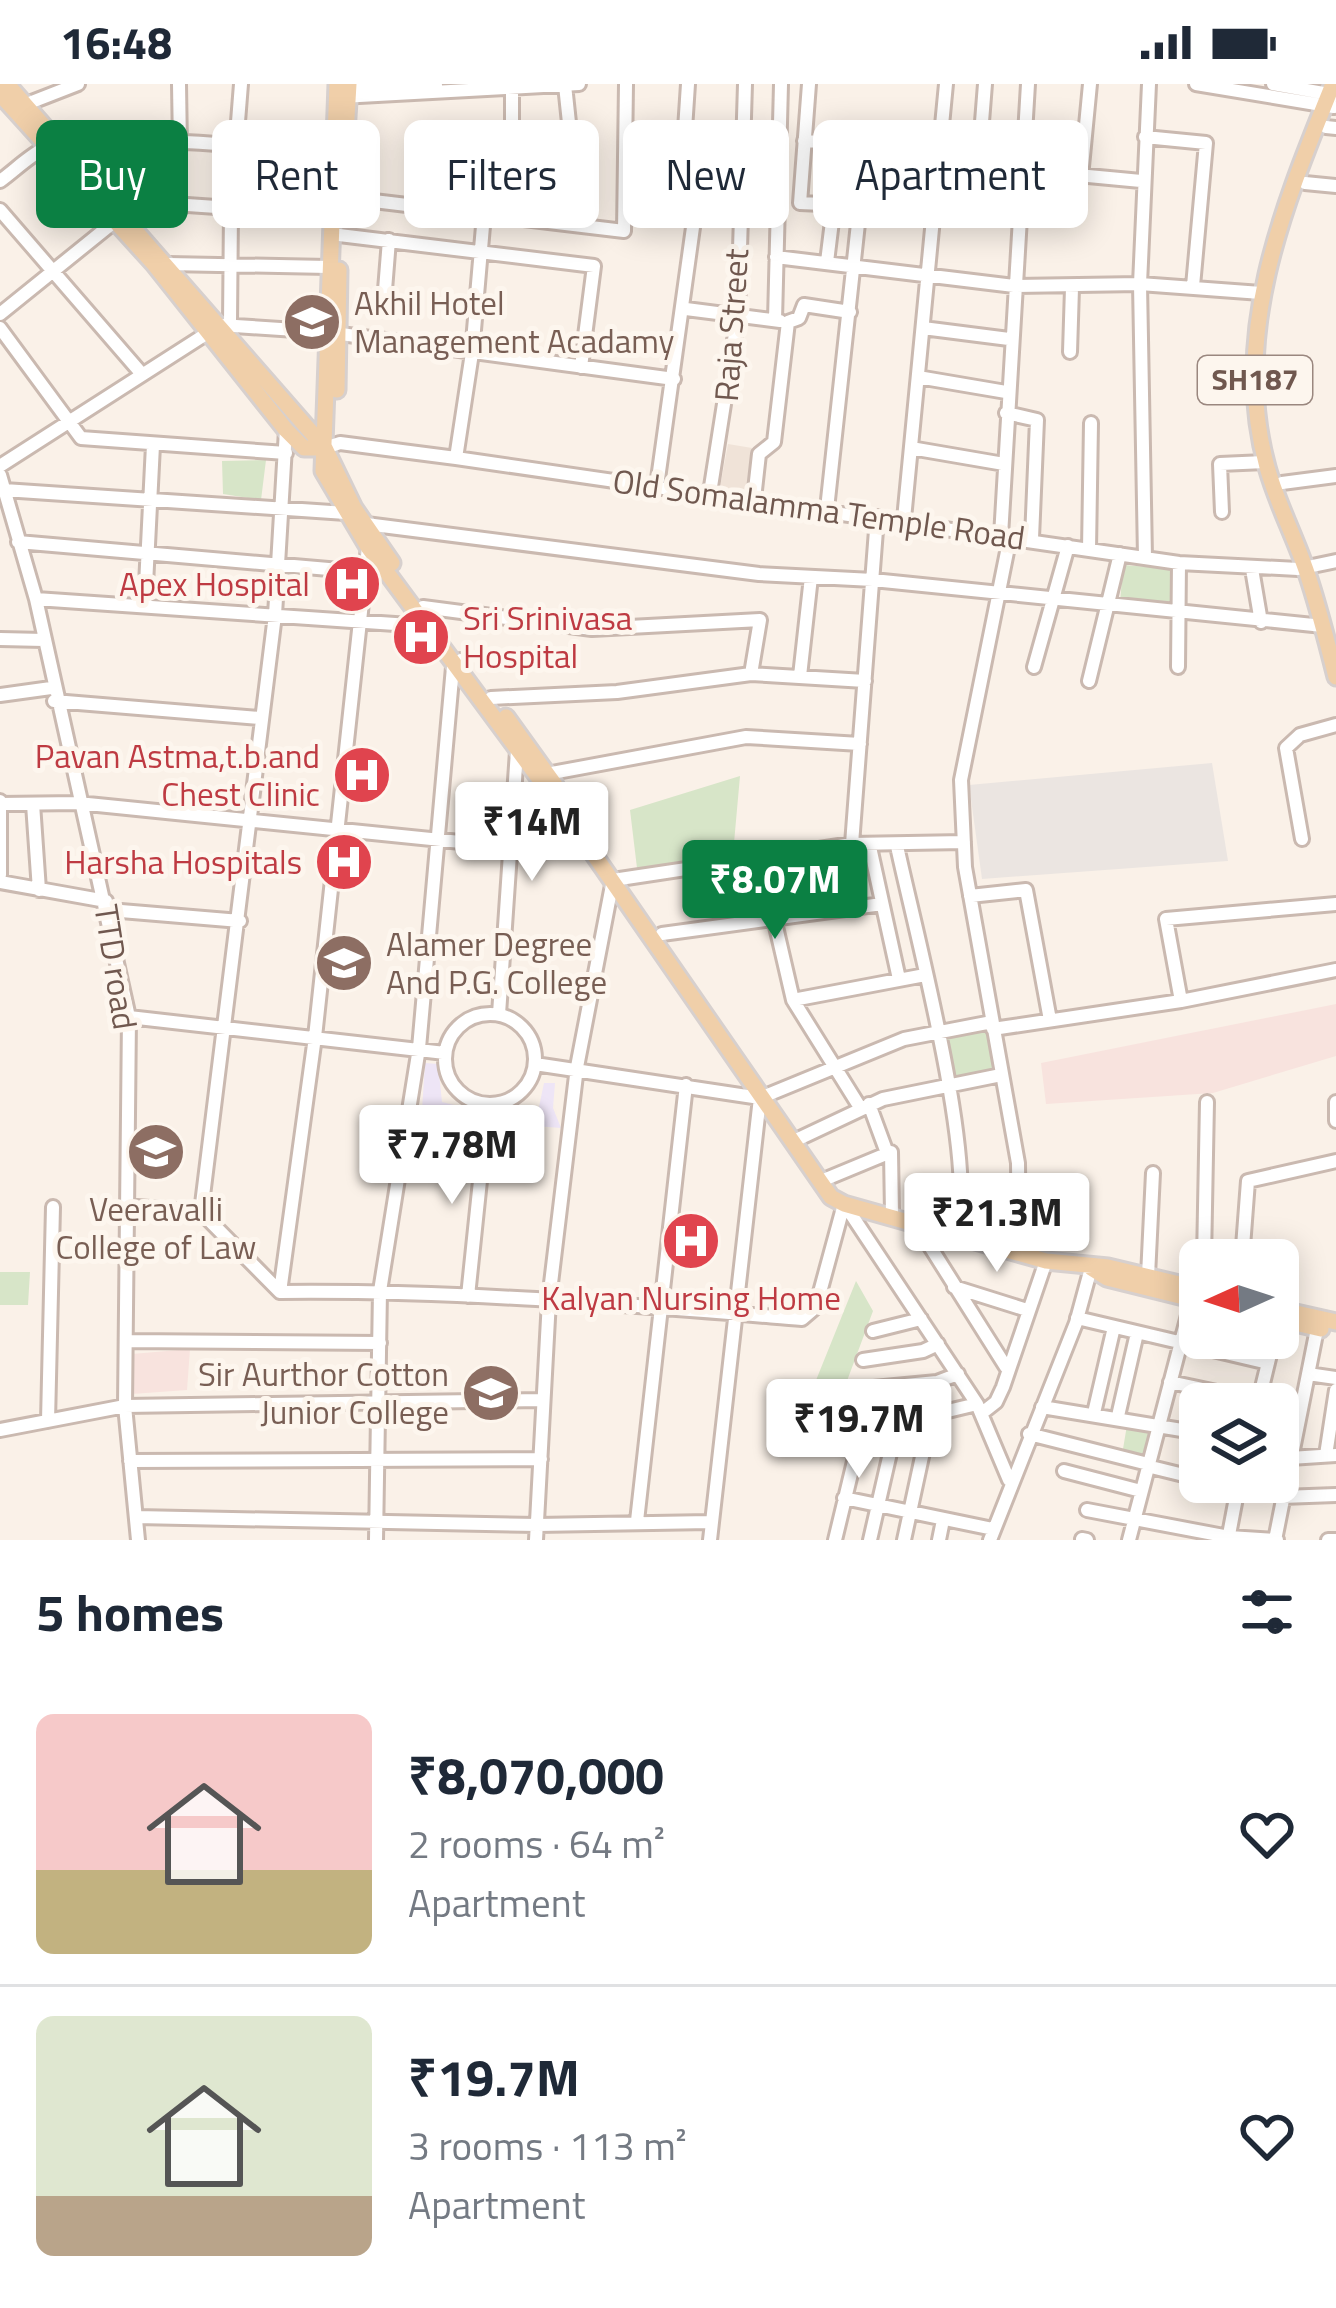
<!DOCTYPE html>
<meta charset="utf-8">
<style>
body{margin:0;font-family:"Titillium Web",sans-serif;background:#f2f2f3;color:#1f2937;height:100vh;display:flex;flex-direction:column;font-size:45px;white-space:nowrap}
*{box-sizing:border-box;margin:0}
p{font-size:39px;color:#747a83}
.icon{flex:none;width:66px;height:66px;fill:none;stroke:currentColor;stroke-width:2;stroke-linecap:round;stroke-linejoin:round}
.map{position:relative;height:1456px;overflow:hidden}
.drawer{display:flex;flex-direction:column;background:#fff;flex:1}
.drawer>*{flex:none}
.guide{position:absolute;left:36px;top:36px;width:1266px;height:108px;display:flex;gap:24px}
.needle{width:78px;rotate:267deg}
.fabs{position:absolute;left:1179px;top:1155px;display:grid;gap:24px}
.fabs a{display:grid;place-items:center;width:120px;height:120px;border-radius:18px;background:#fff;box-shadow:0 6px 30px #0003;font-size:60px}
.price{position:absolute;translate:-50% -102px;padding:0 27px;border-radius:12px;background:#fff;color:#222;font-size:39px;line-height:78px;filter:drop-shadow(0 3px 6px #0008)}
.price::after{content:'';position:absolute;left:50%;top:72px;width:36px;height:27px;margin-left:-18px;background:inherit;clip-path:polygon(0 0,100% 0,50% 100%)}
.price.current{background:#0b8043;color:#fff}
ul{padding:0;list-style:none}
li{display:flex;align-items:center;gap:36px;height:300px;padding:0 36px}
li+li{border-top:3px solid #e0e1e3}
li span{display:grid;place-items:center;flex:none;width:336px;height:240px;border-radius:18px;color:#555}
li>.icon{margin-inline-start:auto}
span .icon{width:144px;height:144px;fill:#fffc;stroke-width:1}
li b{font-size:51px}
h2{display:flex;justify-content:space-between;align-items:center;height:144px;padding:0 36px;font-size:51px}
.pill{padding:0 42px;border-radius:18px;background:#fff;box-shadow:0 6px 30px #0003;font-size:42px;line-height:108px}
.pill.current{background:#0b8043;color:#fff}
.status{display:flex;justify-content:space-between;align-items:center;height:84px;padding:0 60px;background:#fff;direction:ltr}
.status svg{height:33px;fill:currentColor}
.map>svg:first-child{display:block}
</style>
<div class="status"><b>16:48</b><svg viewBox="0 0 49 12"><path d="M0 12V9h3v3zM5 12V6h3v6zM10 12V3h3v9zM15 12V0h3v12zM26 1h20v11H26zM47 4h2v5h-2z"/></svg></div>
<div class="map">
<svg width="1336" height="1456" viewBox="0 0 1336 1456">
<rect width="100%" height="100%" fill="#faf1e8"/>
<path fill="#f0e3d8" d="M 728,360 L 752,364 L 747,407 L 720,403 Z"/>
<path fill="#f8e3de" d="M 1336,920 L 1336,972 L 1213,1009 L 1046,1020 L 1041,979 Z
M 190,1265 L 187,1306 L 132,1310 L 132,1270 Z"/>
<path fill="#ebe5e1" d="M 1212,679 L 1228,777 L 982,795 L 969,701 Z"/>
<path fill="#eee5f6" d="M 425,979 L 438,980 L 442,1018 L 474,1026 L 472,1032 L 422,1026 Z
M 544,999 L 555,999 L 553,1024 L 561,1044 L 535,1042 Z"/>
<path fill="#d7e5c8" d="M 266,376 L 261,416 L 223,410 L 222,377 Z
M 1123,481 L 1176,485 L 1173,524 L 1120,519 Z
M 740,692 L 733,770 L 637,784 L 630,726 Z
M 986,946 L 993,986 L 949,994 L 942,955 Z
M 0,1188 L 30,1188 L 28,1221 L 0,1221 Z
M 856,1197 L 873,1227 L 825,1356 L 800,1336 Z
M 1127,1341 L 1153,1346 L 1148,1375 L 1122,1371 Z"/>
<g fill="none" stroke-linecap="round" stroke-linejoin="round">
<defs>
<path id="minor" d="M 179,0 L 180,62
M 809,0 L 800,119 L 1021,129
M 1196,0 L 1334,23
M 1273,0 L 1335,11
M 565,1 L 574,86
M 353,5 L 436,0
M 341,13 L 579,0
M 24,21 L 78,0
M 1326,43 L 1336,44
M 1145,53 L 1206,59 L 1193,202
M 804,57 L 942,65
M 1025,86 L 1141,97
M 1081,93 L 1090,0
M 0,97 C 14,87 30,71 45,64 C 89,45 280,65 335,70
M 1305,99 L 1336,102
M 332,112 L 624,147 L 626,0
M 116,121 L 144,118 L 331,131
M 0,126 L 141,289
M 975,126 L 985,0
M 695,129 L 740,130
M 331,150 L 594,182 L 581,283
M 776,173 L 1014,202 L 1140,200 L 1261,209
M 827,178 L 834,121
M 168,180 L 329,183
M 385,206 L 389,156
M 686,225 L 780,237
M 0,230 L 114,138
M 775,236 L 781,0
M 788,238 L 799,234 L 804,221 L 850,228
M 230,239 L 231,126 L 241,0
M 0,244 L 81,354 L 286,369
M 923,244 L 1009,255
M 1070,268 L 1072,204
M 918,293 L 1006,308
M 1006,329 L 1037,336 L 1032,454
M 325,364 L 340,359 L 456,374 L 1179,479 L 1298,485 L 1336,477
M 911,364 L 1004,380
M 456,374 L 472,269 L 487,96 L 512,92 L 512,7
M 0,382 L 220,241 L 326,248 L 674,295
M 0,391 L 36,515 L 129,933 L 125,1322 L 138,1456
M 1282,399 L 1336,392
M 657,402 L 695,129 L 684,129 L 680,121 L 688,0
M 4,406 L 346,429
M 710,409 L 738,231 L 745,0
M 754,415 L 759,370 L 774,358 L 788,238
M 827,425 L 860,121
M 1222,428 L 1220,380 L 1265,378
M 904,435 L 946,0
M 366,440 L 759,490 L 873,496 L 1323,542
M 1001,452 L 1028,0
M 1010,453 L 961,696 L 965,783 L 1018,1079 L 1019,1167
M 18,458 L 363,488
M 1089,466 L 1091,339
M 1145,473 L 1140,200 L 1149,0
M 1252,485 L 1261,538
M 36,515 L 424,542
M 145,521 L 153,361
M 423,523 L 592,545 L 760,536 L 751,590
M 0,555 L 44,556
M 1034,583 L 1068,462
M 1178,583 L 1179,479
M 800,592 L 811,493
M 1089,597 L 1120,470
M 0,611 L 51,604
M 491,614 L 617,608 L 751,590 L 865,597
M 54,617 L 260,634
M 541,691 L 746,653 L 860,660
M 0,720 L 78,719 L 510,763
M 33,720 L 39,806
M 1302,755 L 1286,664 L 1300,651 L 1336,641
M 852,760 L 877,433
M 897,762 C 913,838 981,1090 955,1151
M 870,763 L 899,895
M 763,773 L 769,834
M 0,791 L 0,717
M 0,798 L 106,817
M 970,812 L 1026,806 L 1050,936
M 109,826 L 240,837
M 774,834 L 793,916 L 861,1025
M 662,850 L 882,820
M 793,916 L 925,891
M 1181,917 L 1166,835 L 1336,820
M 499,930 L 517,667
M445 975a45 45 0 1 1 90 0a45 45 0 1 1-90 0Z
M 129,933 L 445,969
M 993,945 L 1181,917 L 1336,886
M 535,980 L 760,1014 L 904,955 L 992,938
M 1336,1018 L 1336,1037
M 869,1020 L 887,1069
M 410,1031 L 484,1038
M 794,1057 L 883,1015 L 1001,991
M 821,1097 L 891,1068 L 892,1130
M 845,1121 L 977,1320 L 1009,1396
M 124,1122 L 201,1128 L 280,1208 C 455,1206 628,1221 802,1235 L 816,1223 L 844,1120
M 201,1128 L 275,531 L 286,346
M 914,1137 L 1006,1283
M 1204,1176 L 1207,1018
M 1242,1176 L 1248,1097 L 1336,1077
M 1148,1192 L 1153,1089
M 954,1203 L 1027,1226
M 280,1208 L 315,953 L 368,463
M 468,1212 L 488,1020
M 1077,1234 L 1268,1279
M 873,1247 L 921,1235
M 126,1257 L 380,1259
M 863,1276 L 923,1267 L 938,1260
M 1308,1290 L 1336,1294
M 1170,1298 L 1259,1317
M 1258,1320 L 1274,1254
M 1042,1323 L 1200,1349
M 982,1329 L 996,1318 L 1003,1303 L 1046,1177
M 1094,1329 L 1114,1243
M 1118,1332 L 1137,1249
M 48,1337 L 53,1123
M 0,1346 L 125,1322 L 542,1316
M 1029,1350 L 1148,1380
M 1326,1371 L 1336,1306
M 1290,1374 L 1336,1371
M 130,1377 L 541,1375
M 1147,1382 L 1200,1395
M 1064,1387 L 1141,1407
M 1212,1398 L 1238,1404
M 1282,1413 L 1336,1411
M 844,1414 L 993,1445
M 1087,1426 L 1229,1453 L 1277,1456
M 136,1433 L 537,1441 L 710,1438
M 637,1437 L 686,1001
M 1082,1455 L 1087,1456
M 376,1456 L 380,1207 L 419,964 L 453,583 L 461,576
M 536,1456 L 549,1216 L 577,983 L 613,796 L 852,760 L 964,758
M 710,1456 L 760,1014
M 835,1456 L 864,1336 L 863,1305 L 937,1298 L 958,1290
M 870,1456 L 899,1330
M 904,1456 L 931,1331 L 977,1320
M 939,1456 L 943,1436
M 990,1456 L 1076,1239 L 1091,1184
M 1129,1456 L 1192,1216
M 1228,1456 L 1239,1398
M 1275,1456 L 1317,1245
M 1328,1456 L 1336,1456"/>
<path id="major" d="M 7,0 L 325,364 L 354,424 L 392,479
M 337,0 L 323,387 L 368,463 L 572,739 L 831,1113 L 844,1120 L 1046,1177 L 1108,1183 L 1200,1205
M 1333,0 C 1284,121 1230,250 1267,383 C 1277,419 1294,451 1306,486 C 1318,521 1327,557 1336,593
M 0,10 L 154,180 L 286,346 L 304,364 L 325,364
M 345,66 L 349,0
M 337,306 L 339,186
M 506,633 L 555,701
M 1091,1184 L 1107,1194 L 1200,1217
M 1278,1225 L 1336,1238
M 1278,1235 L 1321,1245"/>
</defs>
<use href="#minor" stroke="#cab9b0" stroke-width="18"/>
<use href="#major" stroke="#d7d0ce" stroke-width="21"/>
<use href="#minor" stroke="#fff" stroke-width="12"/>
<use href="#major" stroke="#f0cfa9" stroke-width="15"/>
</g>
<defs>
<symbol id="university-disc" viewBox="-11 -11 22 22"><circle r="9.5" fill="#8d6e63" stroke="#fdf6ee"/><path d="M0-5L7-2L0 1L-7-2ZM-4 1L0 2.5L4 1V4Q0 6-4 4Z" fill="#fff"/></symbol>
<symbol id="hospital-disc" viewBox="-11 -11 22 22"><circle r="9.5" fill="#e0444e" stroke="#fdf6ee"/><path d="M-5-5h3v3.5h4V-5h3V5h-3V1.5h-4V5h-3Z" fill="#fff"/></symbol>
</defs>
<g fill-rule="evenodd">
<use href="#university-disc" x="279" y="205" width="66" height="66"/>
<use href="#hospital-disc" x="319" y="467" width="66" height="66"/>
<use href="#hospital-disc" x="388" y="520" width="66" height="66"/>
<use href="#hospital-disc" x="329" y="658" width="66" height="66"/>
<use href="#hospital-disc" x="311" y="745" width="66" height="66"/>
<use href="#university-disc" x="311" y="846" width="66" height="66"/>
<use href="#university-disc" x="123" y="1035" width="66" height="66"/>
<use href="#hospital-disc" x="658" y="1124" width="66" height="66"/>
<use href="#university-disc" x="458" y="1276" width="66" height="66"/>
</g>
<g text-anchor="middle" stroke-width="10" stroke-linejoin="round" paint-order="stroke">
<rect fill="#fdf6ee" stroke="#9a877f" stroke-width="3" x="1198" y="272" width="114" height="48" rx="9"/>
<g font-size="30" font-weight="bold" fill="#70584f">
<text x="1255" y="306">SH187</text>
</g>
<g font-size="33" fill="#785e54" stroke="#fdf6ee" text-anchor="start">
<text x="354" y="231">Akhil Hotel<tspan x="354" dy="38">Management Acadamy</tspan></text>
<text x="386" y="872">Alamer Degree<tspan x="386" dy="38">And P.G. College</tspan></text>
<text x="156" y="1137" text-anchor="middle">Veeravalli<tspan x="156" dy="38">College of Law</tspan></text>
<text x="449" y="1302" text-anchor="end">Sir Aurthor Cotton<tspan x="449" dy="38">Junior College</tspan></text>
</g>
<g font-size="33" fill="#70584f" stroke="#fdf6ee">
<text transform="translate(731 241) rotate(-86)" y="12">Raja Street</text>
<text transform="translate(819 425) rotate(8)" y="12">Old Somalamma Temple Road</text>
<text transform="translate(116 883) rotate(81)" y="12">TTD road</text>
</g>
<g font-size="33" fill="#be3a42" stroke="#fdf6ee" text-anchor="end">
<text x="310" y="512">Apex Hospital</text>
<text x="463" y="546" text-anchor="start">Sri Srinivasa<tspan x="463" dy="38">Hospital</tspan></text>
<text x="320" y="684">Pavan Astma,t.b.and<tspan x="320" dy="38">Chest Clinic</tspan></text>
<text x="302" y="790">Harsha Hospitals</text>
<text x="691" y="1226" text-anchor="middle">Kalyan Nursing Home</text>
</g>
</g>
</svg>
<div class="fabs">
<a><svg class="needle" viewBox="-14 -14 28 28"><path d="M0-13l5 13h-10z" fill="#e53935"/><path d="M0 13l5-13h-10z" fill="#747a83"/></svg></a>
<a><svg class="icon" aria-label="layers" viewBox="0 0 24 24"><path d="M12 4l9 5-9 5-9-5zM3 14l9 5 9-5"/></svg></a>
</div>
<b class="price" style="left:532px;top:800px">₹14M</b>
<b class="price current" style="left:775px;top:858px">₹8.07M</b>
<b class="price" style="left:452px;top:1123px">₹7.78M</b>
<b class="price" style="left:997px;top:1191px">₹21.3M</b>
<b class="price" style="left:859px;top:1397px">₹19.7M</b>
<div class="guide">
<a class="pill current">Buy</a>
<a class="pill">Rent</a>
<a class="pill">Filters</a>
<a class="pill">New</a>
<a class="pill">Apartment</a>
</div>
</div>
<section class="drawer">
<h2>5 homes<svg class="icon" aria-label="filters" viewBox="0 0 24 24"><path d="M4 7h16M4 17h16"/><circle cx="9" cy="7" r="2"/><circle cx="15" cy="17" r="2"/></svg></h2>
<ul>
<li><span style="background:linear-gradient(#f6c9c9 65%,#c2b280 0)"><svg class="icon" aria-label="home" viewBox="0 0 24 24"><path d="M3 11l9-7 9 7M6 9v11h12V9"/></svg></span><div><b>₹8,070,000</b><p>2 rooms · 64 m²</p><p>Apartment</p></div><svg class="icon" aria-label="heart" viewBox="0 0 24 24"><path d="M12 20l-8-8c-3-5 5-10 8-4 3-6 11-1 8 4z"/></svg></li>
<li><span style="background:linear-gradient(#dfe7d0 75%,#b9a48a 0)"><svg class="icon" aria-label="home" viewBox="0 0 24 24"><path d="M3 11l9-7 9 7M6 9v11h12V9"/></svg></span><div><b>₹19.7M</b><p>3 rooms · 113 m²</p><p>Apartment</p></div><svg class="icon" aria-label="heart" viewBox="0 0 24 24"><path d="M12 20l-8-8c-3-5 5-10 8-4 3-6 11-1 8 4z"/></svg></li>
</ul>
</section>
